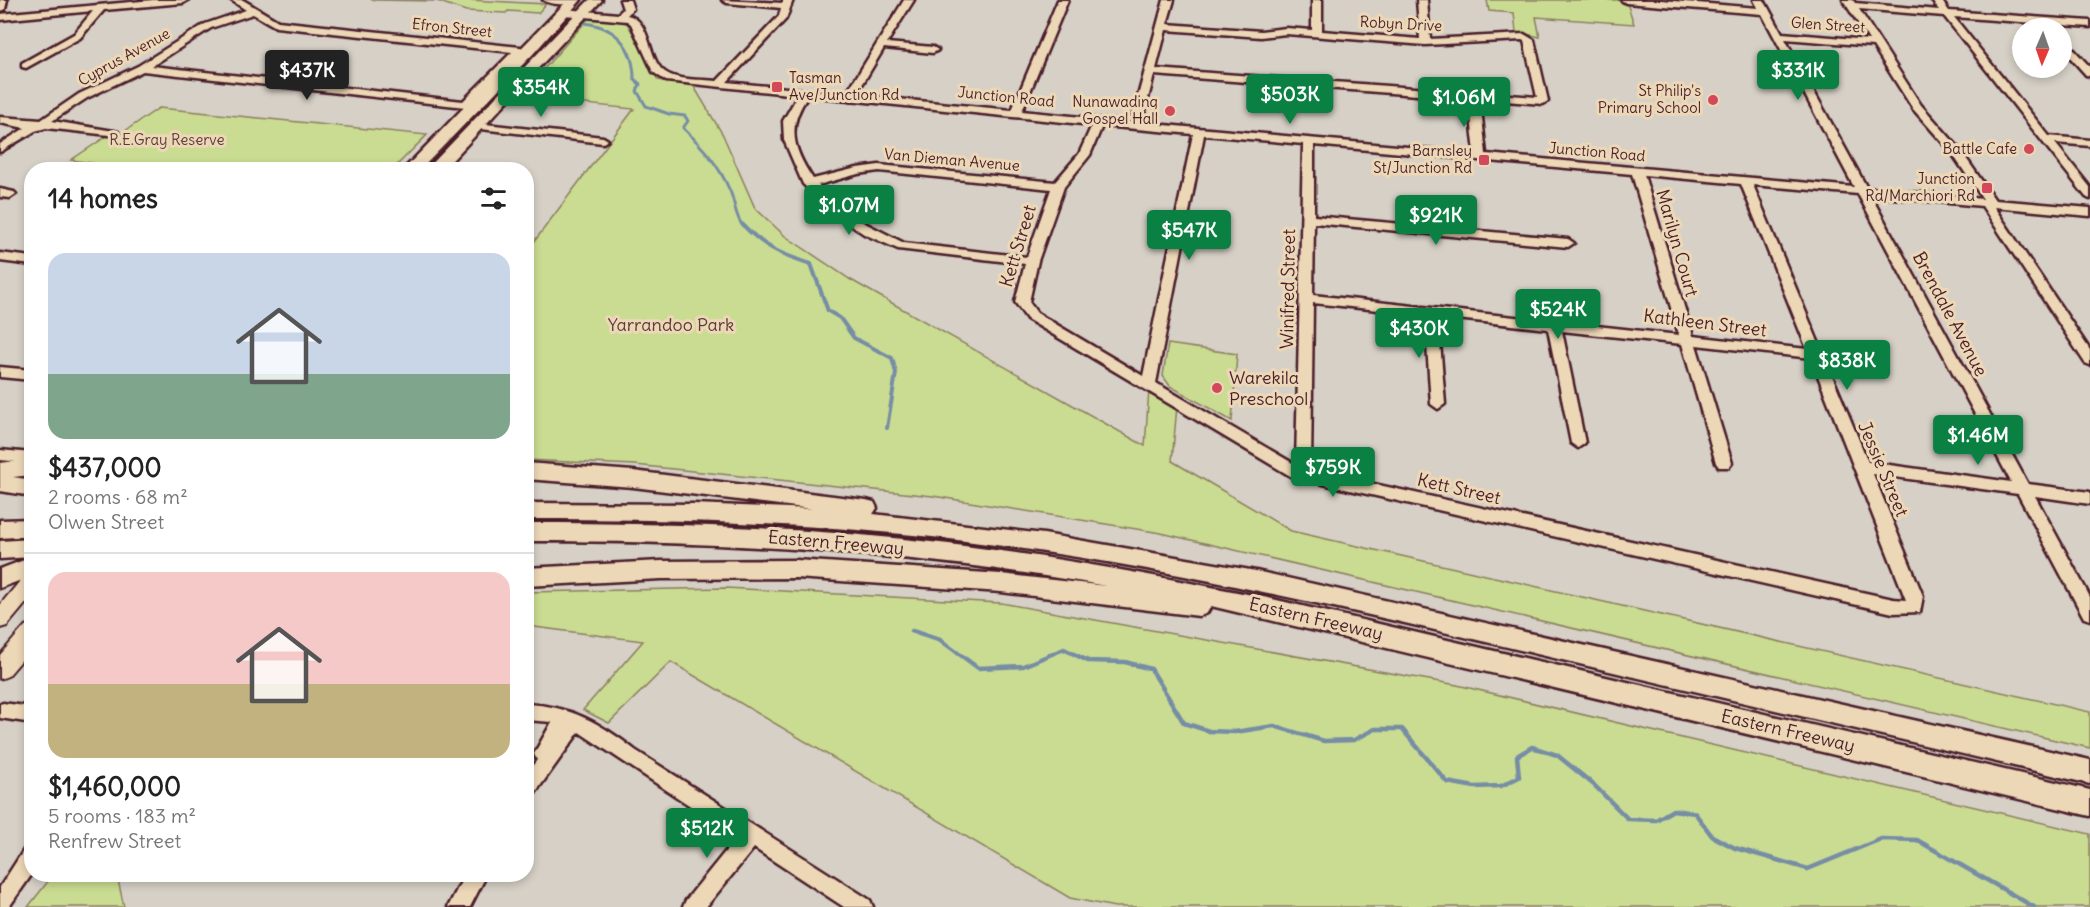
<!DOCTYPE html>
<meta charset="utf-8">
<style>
body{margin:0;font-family:Delius,sans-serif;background:#f6f6f6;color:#222;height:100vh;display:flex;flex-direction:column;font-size:22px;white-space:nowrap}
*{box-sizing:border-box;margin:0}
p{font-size:20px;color:#767676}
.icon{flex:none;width:33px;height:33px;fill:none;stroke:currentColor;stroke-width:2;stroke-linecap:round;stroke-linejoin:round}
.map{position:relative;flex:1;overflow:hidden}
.drawer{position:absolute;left:24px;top:162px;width:510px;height:720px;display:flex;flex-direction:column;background:#fff;border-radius:24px;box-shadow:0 3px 9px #0003}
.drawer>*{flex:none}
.needle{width:39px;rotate:182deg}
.controls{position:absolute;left:2012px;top:18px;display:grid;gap:12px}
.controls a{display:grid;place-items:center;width:60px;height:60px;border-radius:50%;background:#fff;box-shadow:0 3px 9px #0003;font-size:30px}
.price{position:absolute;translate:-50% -51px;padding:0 14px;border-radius:6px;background:#0b8043;color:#fff;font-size:20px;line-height:39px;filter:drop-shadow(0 2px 3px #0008)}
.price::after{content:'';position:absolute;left:50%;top:36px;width:18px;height:14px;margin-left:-9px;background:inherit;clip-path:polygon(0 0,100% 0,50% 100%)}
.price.active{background:#222;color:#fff}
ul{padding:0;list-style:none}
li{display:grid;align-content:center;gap:12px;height:318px;padding:0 24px}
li+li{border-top:2px solid #e0e0e0}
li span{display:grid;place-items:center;height:186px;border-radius:18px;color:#555}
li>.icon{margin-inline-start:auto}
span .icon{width:108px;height:108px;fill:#fffc;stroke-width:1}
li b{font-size:26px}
h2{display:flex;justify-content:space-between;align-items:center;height:72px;padding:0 24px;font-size:26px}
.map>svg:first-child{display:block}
</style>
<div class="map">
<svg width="2090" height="907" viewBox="0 0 2090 907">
<rect width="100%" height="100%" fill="#d6d0c6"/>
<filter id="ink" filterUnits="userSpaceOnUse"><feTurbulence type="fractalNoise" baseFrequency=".0167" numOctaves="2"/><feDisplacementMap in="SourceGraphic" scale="12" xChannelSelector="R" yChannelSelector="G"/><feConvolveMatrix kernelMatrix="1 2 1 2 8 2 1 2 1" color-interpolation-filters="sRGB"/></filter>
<g filter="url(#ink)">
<path fill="#cadc91" stroke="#8a7e5e" stroke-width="1.5" d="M 371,0 L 468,0 L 546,4 L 538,13 L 508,11 L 506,13 L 466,11 L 437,1 Z
M 1487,0 L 1626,0 L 1634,24 L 1536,17 L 1540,37 L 1516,32 L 1514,13 L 1489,11 Z
M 588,19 L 621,21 L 627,23 L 658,80 L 693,85 L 723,135 L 755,208 L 785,236 L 851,280 L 1145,446 L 1149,390 L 1177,406 L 1172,461 L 1291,531 L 2090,712 L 2090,748 L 1161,533 L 933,496 L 635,465 L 527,460 L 527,251 L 634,109 L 519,97 Z
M 159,108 L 427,135 L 393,169 L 100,170 L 106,165 L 71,160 L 107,136 L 116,137 Z
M 1168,344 L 1237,354 L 1232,421 L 1170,386 L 1163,376 Z
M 726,588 L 1001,603 L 1457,685 L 2090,834 L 2090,907 L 1115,907 L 1070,898 L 671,662 L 609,723 L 583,710 L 643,641 L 527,626 L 527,592 Z
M 53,875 L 124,875 L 118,880 L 124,907 L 28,907 Z"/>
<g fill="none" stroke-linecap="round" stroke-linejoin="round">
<path stroke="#768da5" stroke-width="3" d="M 585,23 C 616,27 634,47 634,79 L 640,84 L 637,91 L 646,106 L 669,114 L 685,116 L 688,121 L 683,128 C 703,147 719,165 730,191 C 735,202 735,217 743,226"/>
<path stroke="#768da5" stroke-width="4" d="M 742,224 C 765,248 780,254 811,264 L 828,311 L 840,318 L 854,338 L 892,358 L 896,373 L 887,428"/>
<path stroke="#768da5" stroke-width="4.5" d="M 912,631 L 939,639 L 978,668 L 1023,666 L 1064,649 L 1088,661 L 1125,662 L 1151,669 L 1184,723 L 1209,731 L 1235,732 L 1274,726 L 1324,741 L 1354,740 L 1375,729 L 1402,729 L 1447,782 L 1475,787 L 1501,786 L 1519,777 L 1517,756 L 1532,747 L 1557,755 L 1594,785 L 1628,819 L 1656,820 L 1673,810 L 1695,813 L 1712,836 L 1735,848 L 1808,869 L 1881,839 L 1917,840 L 2034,907"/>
<defs>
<path id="minor" d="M 0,0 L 7,0 L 5,9 L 0,12 Z
M 153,0 L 188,0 L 183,3 L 104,10 L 80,38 L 26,68 L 22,67 L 22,63 L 74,34 L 93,11 L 0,20 L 0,14 Z
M 231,0 L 243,0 L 278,21 L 520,47 L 533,51 L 528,54 L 522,53 L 474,102 L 479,105 L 474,108 L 143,71 L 87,98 L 52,121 L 114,131 L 118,132 L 118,136 L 46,128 L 35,131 L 0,152 L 0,144 L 25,128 L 0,123 L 0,117 L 41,120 L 79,94 L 138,66 L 205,24 L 246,10 ZM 253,14 L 276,27 L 512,52 L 463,101 L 152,66 L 211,28 Z
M 543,0 L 578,0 L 579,1 C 571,6 551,5 543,0 Z
M 620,0 L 630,0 L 633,9 L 627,15 C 652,20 647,60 665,72 C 678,81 701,79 717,81 L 779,16 L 781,8 L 727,3 L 722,0 L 783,3 L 783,0 L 793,0 L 786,19 L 727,82 L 846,94 L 904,0 L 914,0 L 887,43 L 933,47 L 938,50 L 933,53 L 884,48 L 856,95 L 1012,110 L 1058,0 L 1068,0 L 1022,111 L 1131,122 L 1164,0 L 1174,0 L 1167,24 L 1261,31 L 1286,28 L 1312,30 L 1312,0 L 1322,0 L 1322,31 L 1420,39 L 1417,0 L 1427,0 L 1430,39 L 1524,34 L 1534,40 L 1548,101 L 1543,104 L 1480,99 L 1486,154 L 1854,187 L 1762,14 L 1626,3 L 1621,0 L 1661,0 L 1758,8 L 1754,0 L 1764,0 L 1782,33 L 1869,40 L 1843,0 L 1853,0 L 1855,3 L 1939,10 L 1931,0 L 1941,0 L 1949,11 L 2090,21 L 2090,27 L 1954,17 L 2049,136 L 2090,140 L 2090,146 L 2055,143 L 2090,187 L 2090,199 L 2086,197 L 1944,16 L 1859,9 L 1921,105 L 1959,148 L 1995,200 L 2090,208 L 2090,216 L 1994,207 L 2090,350 L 2090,365 L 2085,363 L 1982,206 L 1871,196 L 2028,484 L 2090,492 L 2090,504 L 2035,496 L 2090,597 L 2090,620 L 2084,618 L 2018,494 L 1873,474 L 1923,596 L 1920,612 L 1893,613 L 1292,477 L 1027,319 L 1015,302 L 1025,264 L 898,249 L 864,234 L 834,214 L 803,184 L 784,140 L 783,121 L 798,95 L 666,81 L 653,72 L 631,24 L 627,21 L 564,15 L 559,12 L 564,9 L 618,14 L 623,9 ZM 1166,30 L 1261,37 L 1286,34 L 1425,45 L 1522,40 L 1524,41 L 1537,97 L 1156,69 ZM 1785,39 L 1873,46 L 1913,109 L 1951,152 L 1983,199 L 1867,188 ZM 1154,75 L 1469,99 L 1475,153 L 1142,123 ZM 808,96 L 1092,125 L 1079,154 L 1055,182 L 879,165 L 857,168 L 813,179 C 793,149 786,127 808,96 ZM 1102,126 L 1193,134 L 1143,376 L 1037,313 L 1029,302 L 1038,261 L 1064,187 L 1090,155 ZM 1204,135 L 1303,144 L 1296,465 L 1156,383 ZM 1314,145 L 1632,174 L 1679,335 L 1313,295 L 1314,223 L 1568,247 L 1574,243 L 1568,239 L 1314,216 ZM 879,171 L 1051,189 L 1027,257 L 904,243 L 857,219 L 829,198 L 818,185 L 858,174 ZM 1644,175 L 1741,184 L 1807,349 L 1693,336 ZM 1753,185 L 1858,194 L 2011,482 L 1868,462 ZM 1313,303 L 1425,315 L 1431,404 L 1438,409 L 1445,404 L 1438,317 L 1548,329 L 1571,443 L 1578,448 L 1585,443 L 1562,331 L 1682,344 L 1716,463 L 1719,467 L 1729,467 L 1732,463 L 1696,345 L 1811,358 L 1906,600 L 1893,599 L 1311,470 Z
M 2061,38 L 2064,39 L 2090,67 L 2090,76 L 2086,75 L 2061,47 Z
M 476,123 L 603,137 L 608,140 L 603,143 L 472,128 L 472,124 Z
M 0,189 L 14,192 L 16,194 L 10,198 L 0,197 Z
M 0,253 L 32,257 L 32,265 L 0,261 Z
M 0,367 L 32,370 L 32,380 L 0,377 Z
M 0,450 L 32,453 L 32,463 L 0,460 Z
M 3,703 L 32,707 L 32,723 L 0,718 L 0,704 Z
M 526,704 C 569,705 602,724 635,750 L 870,900 L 873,907 L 844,907 L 754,848 L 706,907 L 683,907 L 686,900 L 737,837 L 579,732 L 533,796 L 526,799 L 526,774 L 537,760 L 534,754 L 552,722 L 526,720 Z
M 32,845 L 32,874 L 9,907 L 0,907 L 0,887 L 25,848 Z
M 465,874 L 487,874 L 470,907 L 448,907 Z"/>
<path id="major" d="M 32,573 L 32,596 L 7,626 L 0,628 L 0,605 L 25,575 Z
M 32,624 L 32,648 L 8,676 L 0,679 L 0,655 L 25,626 Z"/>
<path id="highway" d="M 568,0 L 581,0 L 533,54 L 420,170 L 403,170 Z
M 589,0 L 602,0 L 443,170 L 426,170 Z
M 32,459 L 32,475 L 13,477 L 32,480 L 32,496 L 0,491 L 0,463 Z
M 526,463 L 633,471 L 866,500 L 874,502 L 877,508 L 873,514 L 1044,534 L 1256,571 L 2090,760 L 2090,784 C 1906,740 1722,698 1537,654 C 1351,610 1164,566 973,542 C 825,523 676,519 526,519 L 526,503 L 694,504 L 812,509 L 633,487 L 526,479 Z
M 32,519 L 32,536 L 0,538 L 0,520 Z
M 526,523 C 668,523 809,527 949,544 C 1056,557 1162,577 1268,598 L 2090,790 L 2090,816 L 1211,606 L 1207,613 L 1199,616 L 1001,592 L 796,578 L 661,579 L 526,586 L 526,568 L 661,561 L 796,560 L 1001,574 L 1106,586 C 914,552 721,541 526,541 Z
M 32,539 L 32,557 L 0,559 L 0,541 Z
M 32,557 L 32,576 L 0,588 L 0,569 Z"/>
</defs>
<use href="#minor" stroke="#4a1f2b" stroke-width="5"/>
<use href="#major" stroke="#4a1f2b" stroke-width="4"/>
<use href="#highway" stroke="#4a1f2b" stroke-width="5"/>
<use href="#minor" fill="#ecd7b6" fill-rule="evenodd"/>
<use href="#major" fill="#ecd7b6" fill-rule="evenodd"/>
<use href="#highway" fill="#ecd7b6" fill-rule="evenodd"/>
</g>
</g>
<g fill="#d1495b" stroke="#ecd7b6" stroke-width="2">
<rect x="771" y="81" width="12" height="12" rx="3"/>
<circle cx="1713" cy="100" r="6"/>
<circle cx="1170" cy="111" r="6"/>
<circle cx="2029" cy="149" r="6"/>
<rect x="1478" y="154" width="12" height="12" rx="3"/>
<rect x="1981" y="182" width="12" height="12" rx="3"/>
<circle cx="1217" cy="388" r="6"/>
</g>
<g text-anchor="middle" stroke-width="6" stroke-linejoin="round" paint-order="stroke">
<g font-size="15" fill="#4a1f2b" stroke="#ecd7b6">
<text transform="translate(1401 24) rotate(3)" y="5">Robyn Drive</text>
<text transform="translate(1828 25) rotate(4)" y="5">Glen Street</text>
<text transform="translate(452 28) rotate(6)" y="5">Efron Street</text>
<text transform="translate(124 57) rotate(-29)" y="5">Cyprus Avenue</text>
<text transform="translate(1006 97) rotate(6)" y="5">Junction Road</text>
<text transform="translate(1597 152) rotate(5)" y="5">Junction Road</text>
<text transform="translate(952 160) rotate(5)" y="5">Van Dieman Avenue</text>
</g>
<g font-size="15" fill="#4a1f2b" stroke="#ecd7b6" text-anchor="end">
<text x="789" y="83" text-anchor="start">Tasman<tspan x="789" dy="17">Ave/Junction Rd</tspan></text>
<text x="1701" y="96">St Philip's<tspan x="1701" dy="17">Primary School</tspan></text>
<text x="1158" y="107">Nunawading<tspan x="1158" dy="17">Gospel Hall</tspan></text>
<text x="2017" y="154">Battle Cafe</text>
<text x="1472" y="156">Barnsley<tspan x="1472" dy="17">St/Junction Rd</tspan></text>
<text x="1975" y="184">Junction<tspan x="1975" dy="17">Rd/Marchiori Rd</tspan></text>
</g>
<g font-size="15" fill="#5d3b3a" stroke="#ecd7b6">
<text x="167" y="145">R.E.Gray Reserve</text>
</g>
<g font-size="18" fill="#4a1f2b" stroke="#ecd7b6">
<text transform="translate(1677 243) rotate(74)" y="6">Marilyn Court</text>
<text transform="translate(1018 246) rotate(-73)" y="6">Kett Street</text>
<text transform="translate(1288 289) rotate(-89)" y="6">Winifred Street</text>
<text transform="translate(1950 314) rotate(62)" y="6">Brendale Avenue</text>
<text transform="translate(1705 323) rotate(7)" y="6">Kathleen Street</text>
<text transform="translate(1883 469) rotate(67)" y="6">Jessie Street</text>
<text transform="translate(1459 489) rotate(13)" y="6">Kett Street</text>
<text transform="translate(836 543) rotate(5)" y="6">Eastern Freeway</text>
<text transform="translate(1316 619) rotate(13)" y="6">Eastern Freeway</text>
<text transform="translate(1788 731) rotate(13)" y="6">Eastern Freeway</text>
</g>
<g font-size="18" fill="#5d3b3a" stroke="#ecd7b6">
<text x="671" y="331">Yarrandoo Park</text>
</g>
<g font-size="18" fill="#4a1f2b" stroke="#ecd7b6" text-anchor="start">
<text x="1229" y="384">Warekila<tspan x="1229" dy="21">Preschool</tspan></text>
</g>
</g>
</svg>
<div class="controls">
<a><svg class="needle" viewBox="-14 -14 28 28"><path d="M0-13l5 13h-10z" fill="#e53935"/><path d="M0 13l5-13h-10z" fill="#767676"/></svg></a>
</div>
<b class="price active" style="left:307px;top:101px">$437K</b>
<b class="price" style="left:1798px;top:101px">$331K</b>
<b class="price" style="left:541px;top:118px">$354K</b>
<b class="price" style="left:1290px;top:125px">$503K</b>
<b class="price" style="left:1464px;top:128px">$1.06M</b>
<b class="price" style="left:849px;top:236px">$1.07M</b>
<b class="price" style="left:1436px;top:246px">$921K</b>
<b class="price" style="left:1189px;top:261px">$547K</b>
<b class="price" style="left:1558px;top:340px">$524K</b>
<b class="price" style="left:1419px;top:359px">$430K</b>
<b class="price" style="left:1847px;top:391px">$838K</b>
<b class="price" style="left:1978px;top:466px">$1.46M</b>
<b class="price" style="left:1333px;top:498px">$759K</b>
<b class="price" style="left:707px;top:859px">$512K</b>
<section class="drawer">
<h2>14 homes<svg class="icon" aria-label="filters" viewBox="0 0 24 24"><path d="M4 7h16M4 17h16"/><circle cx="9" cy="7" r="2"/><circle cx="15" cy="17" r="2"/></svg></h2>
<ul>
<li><span style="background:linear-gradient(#c9d6e8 65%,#7fa58c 0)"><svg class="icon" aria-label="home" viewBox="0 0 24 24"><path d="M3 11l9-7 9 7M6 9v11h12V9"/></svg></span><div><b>$437,000</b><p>2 rooms · 68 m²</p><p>Olwen Street</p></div></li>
<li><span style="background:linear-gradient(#f6c9c9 60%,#c2b280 0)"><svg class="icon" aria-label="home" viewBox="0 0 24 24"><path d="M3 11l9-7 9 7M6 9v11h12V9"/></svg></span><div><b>$1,460,000</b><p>5 rooms · 183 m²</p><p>Renfrew Street</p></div></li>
</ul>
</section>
</div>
